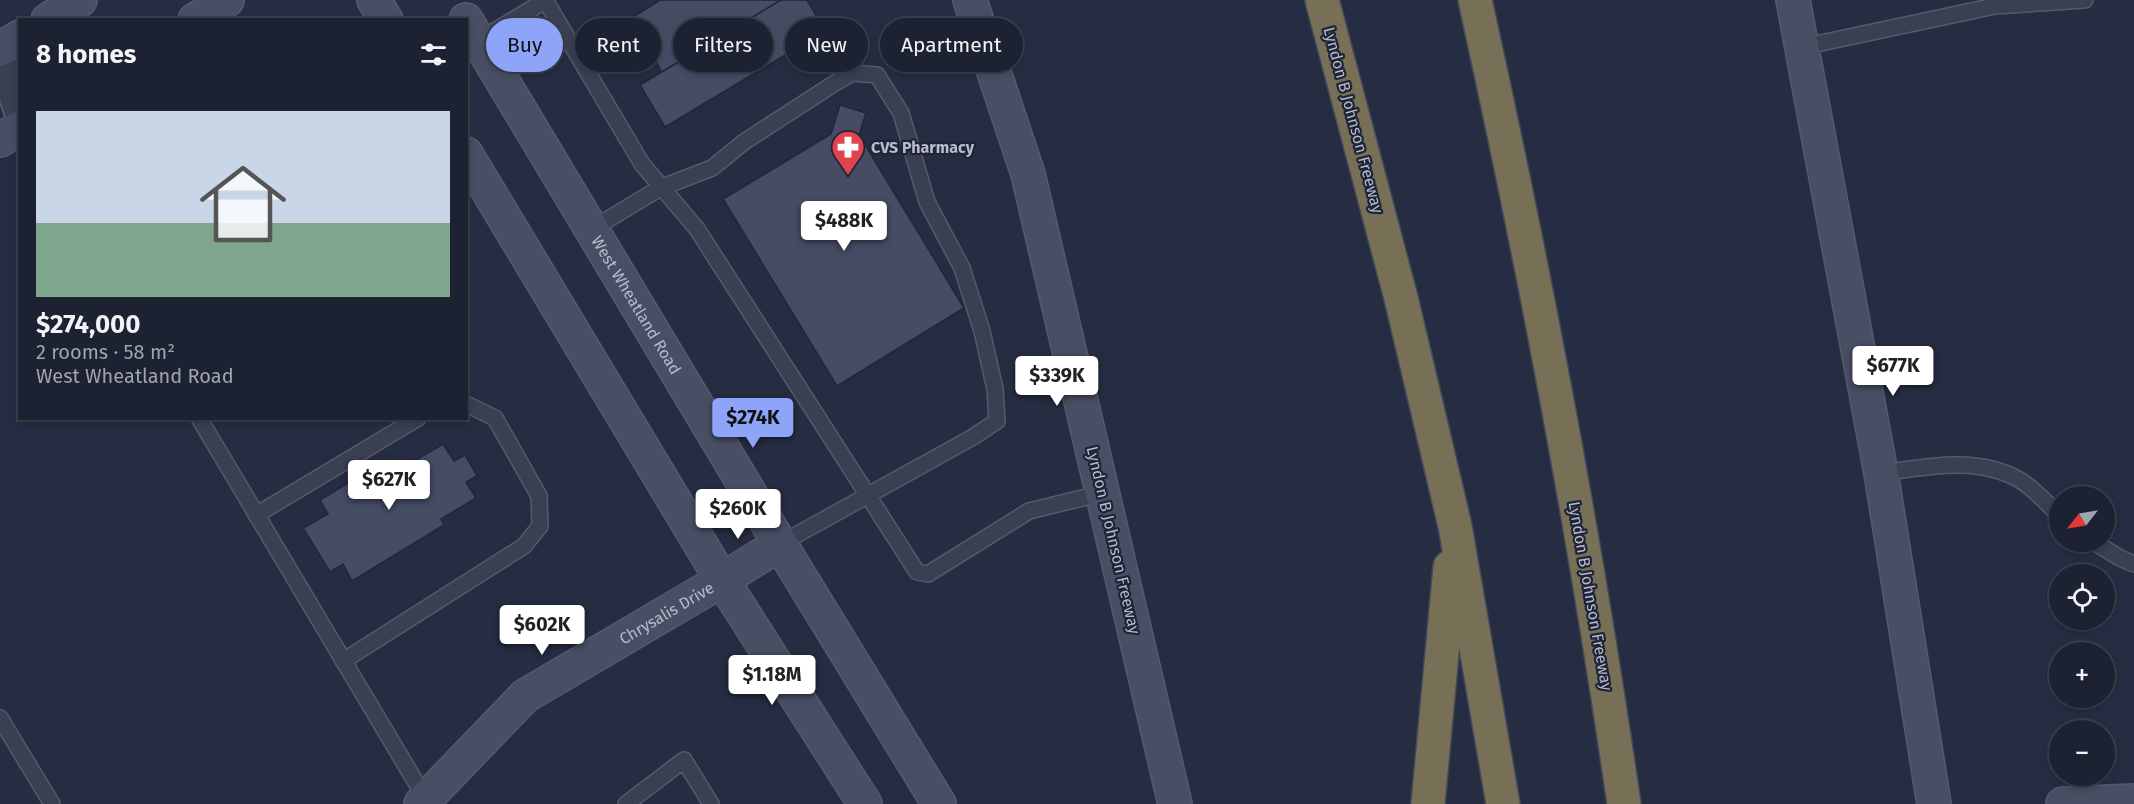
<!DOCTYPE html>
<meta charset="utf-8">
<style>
body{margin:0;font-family:"Fira Sans",sans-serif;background:#292f3e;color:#f1f3f6;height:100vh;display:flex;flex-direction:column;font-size:22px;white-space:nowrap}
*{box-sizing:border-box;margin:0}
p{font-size:20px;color:#a0a4ac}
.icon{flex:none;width:33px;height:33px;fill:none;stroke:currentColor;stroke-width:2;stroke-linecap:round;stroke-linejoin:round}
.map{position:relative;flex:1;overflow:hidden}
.details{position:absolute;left:18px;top:18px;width:450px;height:402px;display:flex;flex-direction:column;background:#1c2232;border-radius:0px;box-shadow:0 3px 9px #0003,0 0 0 2px #3a3f4d}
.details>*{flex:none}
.top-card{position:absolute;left:486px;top:18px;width:570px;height:54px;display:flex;gap:12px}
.needle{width:39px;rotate:239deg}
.fabs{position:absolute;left:2049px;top:486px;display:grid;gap:12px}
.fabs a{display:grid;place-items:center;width:66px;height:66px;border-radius:50%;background:#1c2232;box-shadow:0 3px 9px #0003,0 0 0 2px #3a3f4d;font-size:30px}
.price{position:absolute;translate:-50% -51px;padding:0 14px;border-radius:6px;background:#fff;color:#222;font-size:20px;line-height:39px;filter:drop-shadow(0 2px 3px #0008)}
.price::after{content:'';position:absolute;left:50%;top:36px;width:18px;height:14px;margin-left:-9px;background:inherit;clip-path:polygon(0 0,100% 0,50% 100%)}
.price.current{background:#8ea4f9;color:#111}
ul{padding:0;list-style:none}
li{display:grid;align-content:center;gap:12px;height:318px;padding:0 18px}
li span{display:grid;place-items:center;height:186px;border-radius:0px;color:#555}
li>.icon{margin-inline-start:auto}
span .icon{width:108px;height:108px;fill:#fffc;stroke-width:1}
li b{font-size:26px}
h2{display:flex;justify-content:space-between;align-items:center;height:72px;padding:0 18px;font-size:26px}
.pill{padding:0 21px;border-radius:27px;background:#1c2232;box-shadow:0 3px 9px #0003,0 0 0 2px #3a3f4d;font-size:21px;line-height:54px}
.pill.current{background:#8ea4f9;color:#111}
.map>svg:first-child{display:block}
</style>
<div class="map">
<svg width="2134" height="804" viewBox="0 0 2134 804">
<rect width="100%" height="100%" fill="#262d42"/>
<path fill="#454c64" stroke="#212639" stroke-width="1.5" d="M 660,0 L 781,0 L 662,72 L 630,19 Z
M 781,0 L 807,0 L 825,31 L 665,127 L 640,85 Z
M 840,105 L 866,113 L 859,135 L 964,308 L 837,386 L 723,199 L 831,134 Z
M 443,444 L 454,461 L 465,455 L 477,476 L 466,482 L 476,498 L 441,519 L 444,525 L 352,581 L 343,564 L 330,572 L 303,528 L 328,514 L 320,500 L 384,461 L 392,474 Z"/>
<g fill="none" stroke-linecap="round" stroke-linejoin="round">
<defs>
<path id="lane" d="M 545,0 L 642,164 L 697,229 L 917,572 L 928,574 L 1029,511 L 1103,493
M 478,41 L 546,0
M 1802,47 L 1995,6 L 2085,0
M 592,229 L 660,188 L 712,168 L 744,142 L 835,83 L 852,73 L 877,75 L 901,113 L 927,202 L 962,268 L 982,331 L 995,389 L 997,421 L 973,437 L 780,544
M 199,418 L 427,801
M 1881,473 C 1927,467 1975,456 2018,479 C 2033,487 2047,504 2060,516
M 256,515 L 418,418
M 2094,542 L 2120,558 L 2134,564
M 343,661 L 524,546 L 540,526 L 539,496 L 495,418 L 466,404
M 0,718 L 52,804
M 626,804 L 684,760 L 711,804"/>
<path id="street" d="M 0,59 L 20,114"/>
<g id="secondary">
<path d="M 374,0 L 386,20"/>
<path d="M 970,0 L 1028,174 L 1175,804"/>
<path d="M 1793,0 L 1881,473 L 1934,804"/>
<path d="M 48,20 L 80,0"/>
<path d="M 195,20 L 227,0"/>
<path id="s1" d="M 466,20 L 780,544 L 939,804"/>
<path d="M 0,49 L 20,37"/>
<path d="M 0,140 L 20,128"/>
<path d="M 466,154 L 722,580 L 865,804"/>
<path id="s2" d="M 421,804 L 525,696 L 722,580 L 780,544"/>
<path d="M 2063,804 L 2134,801"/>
</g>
<path id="highway" d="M 1322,0 L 1401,298 L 1455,526 L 1503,804
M 1475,0 C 1534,266 1585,534 1624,804
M 1428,804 L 1450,567"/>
</defs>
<use href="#lane" stroke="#555a6b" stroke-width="18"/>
<use href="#street" stroke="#555a6b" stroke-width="32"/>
<use href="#secondary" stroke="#555a6b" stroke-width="36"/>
<use href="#highway" stroke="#424759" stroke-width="36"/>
<use href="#lane" stroke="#3a3f51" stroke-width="15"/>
<use href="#street" stroke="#3a3f51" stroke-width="28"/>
<use href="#secondary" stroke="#484e64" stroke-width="33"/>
<use href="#highway" stroke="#777057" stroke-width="33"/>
</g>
<defs>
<symbol id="pharmacy-pin" viewBox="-11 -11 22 30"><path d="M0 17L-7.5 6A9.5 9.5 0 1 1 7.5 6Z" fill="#e0444e" stroke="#1f2437"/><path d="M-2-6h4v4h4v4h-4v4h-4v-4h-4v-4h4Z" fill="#fff"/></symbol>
</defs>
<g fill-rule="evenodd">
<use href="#pharmacy-pin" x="829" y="128" width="38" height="52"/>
</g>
<g text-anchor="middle" stroke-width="4.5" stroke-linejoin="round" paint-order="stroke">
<g font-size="16" fill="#b7bbcb" stroke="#1f2437">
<text transform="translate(1354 120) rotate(75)" y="6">Lyndon B Johnson Freeway</text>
<text dy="6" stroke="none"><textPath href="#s1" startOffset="332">West Wheatland Road</textPath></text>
<text transform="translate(1114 540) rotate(77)" y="6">Lyndon B Johnson Freeway</text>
<text transform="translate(1591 596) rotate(80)" y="6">Lyndon B Johnson Freeway</text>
<text dy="6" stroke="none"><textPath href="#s2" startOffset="314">Chrysalis Drive</textPath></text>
</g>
<g font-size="16" font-weight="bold" fill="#b7bbcb" stroke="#1f2437" text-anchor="start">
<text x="871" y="153">CVS Pharmacy</text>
</g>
</g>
</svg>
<div class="fabs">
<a><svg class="needle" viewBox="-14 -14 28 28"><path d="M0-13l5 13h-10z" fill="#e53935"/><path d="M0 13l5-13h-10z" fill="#a0a4ac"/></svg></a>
<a><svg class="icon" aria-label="locate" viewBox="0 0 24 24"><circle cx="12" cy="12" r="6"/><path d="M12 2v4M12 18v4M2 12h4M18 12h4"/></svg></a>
<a>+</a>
<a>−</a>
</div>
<b class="price" style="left:844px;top:252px">$488K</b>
<b class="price" style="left:1893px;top:397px">$677K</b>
<b class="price" style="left:1057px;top:407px">$339K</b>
<b class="price current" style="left:753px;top:449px">$274K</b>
<b class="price" style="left:389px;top:511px">$627K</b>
<b class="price" style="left:738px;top:540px">$260K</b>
<b class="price" style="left:542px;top:656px">$602K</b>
<b class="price" style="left:772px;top:706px">$1.18M</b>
<div class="top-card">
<a class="pill current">Buy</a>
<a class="pill">Rent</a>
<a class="pill">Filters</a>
<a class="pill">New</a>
<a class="pill">Apartment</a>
</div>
<section class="details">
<h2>8 homes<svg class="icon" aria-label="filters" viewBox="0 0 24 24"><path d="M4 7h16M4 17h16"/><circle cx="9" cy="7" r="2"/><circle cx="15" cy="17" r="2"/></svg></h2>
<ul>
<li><span style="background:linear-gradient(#c9d6e8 60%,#7fa58c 0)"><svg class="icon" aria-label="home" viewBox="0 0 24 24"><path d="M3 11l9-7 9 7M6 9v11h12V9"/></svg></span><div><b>$274,000</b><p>2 rooms · 58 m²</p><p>West Wheatland Road</p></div></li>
</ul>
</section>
</div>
